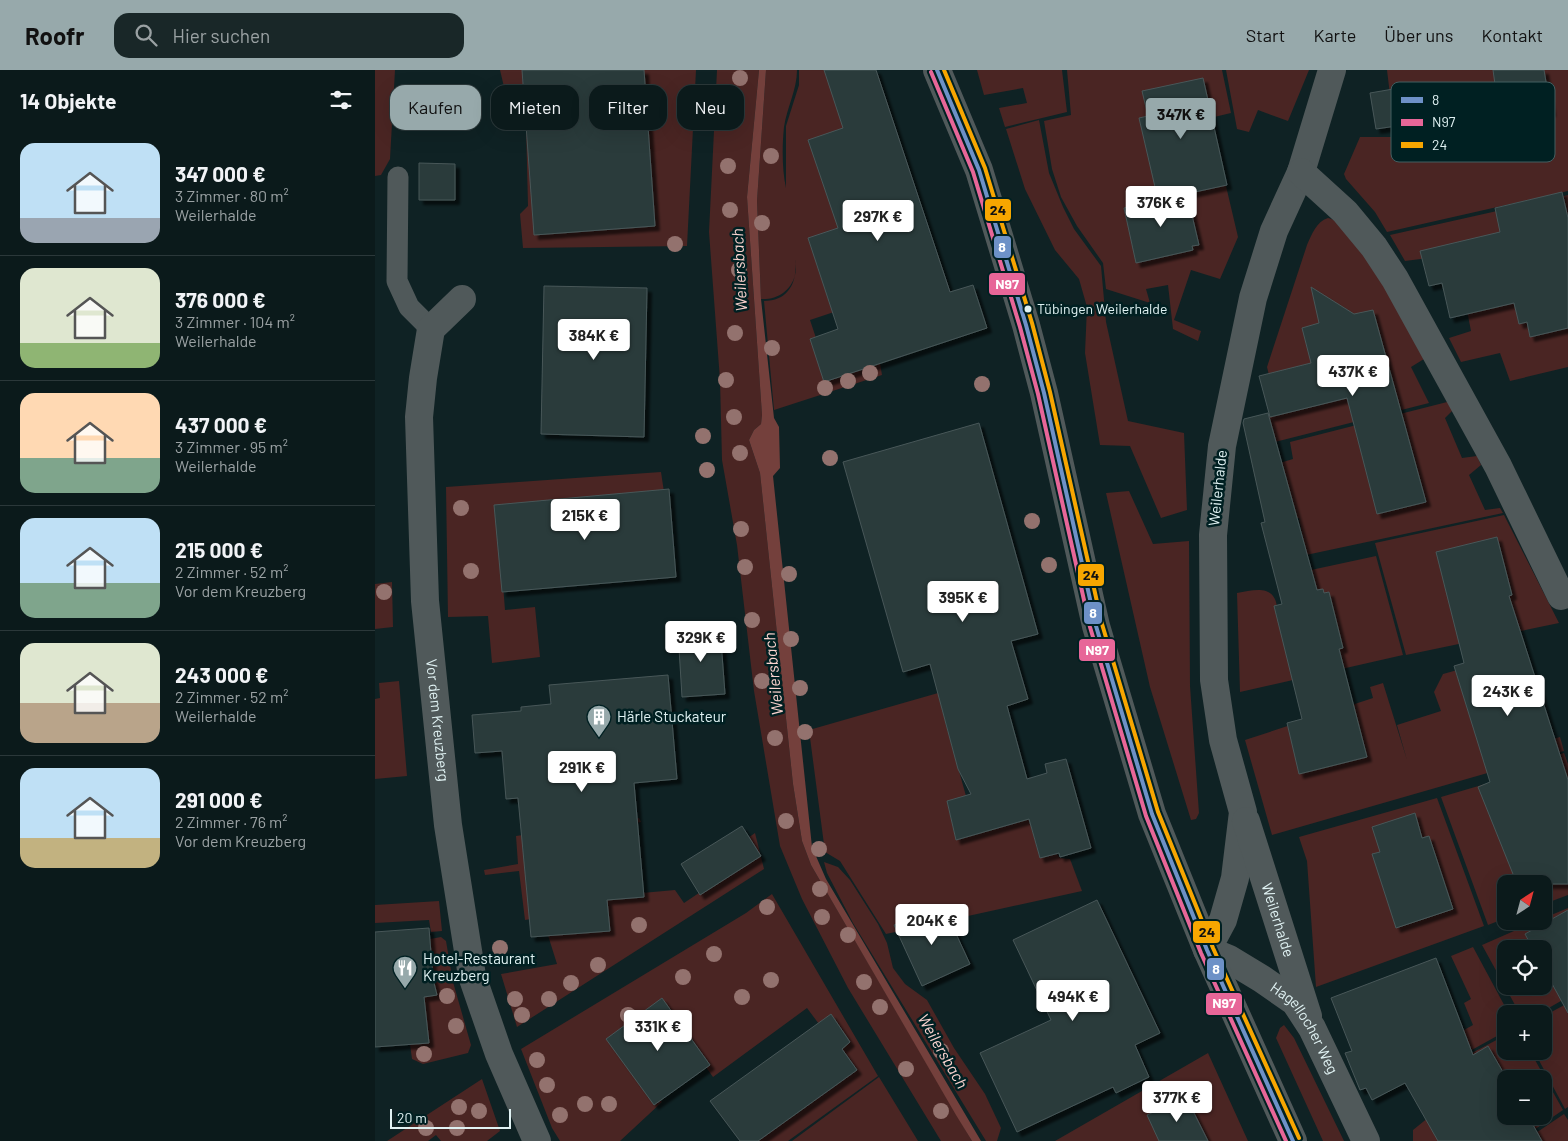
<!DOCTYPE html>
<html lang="de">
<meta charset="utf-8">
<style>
body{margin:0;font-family:Barlow,sans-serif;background:#192728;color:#f1f3f6;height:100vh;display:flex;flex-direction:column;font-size:19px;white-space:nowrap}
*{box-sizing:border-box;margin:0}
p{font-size:16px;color:#9aa1a3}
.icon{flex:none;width:28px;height:28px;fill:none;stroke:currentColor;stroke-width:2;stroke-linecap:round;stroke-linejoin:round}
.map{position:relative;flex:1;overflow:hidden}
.sheet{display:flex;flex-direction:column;background:#0b1a1b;width:375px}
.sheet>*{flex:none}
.hud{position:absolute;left:15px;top:15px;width:475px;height:45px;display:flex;gap:10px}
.needle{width:32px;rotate:36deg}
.controls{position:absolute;left:1122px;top:805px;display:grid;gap:10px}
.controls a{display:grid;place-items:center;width:55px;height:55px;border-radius:10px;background:#0b1a1b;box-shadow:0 5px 20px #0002,0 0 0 1px #2b383a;font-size:25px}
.scale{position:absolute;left:15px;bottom:12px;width:121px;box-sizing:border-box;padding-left:5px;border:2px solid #e0f2f3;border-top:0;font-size:14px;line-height:18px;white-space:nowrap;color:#e0f2f3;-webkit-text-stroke:4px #002022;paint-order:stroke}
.price{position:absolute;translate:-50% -42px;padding:0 11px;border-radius:5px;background:#fff;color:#222;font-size:16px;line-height:32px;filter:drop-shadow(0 1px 2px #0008)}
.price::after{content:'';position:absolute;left:50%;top:30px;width:15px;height:11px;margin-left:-8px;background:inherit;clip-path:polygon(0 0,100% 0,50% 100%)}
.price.active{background:#97a9ab;color:#111}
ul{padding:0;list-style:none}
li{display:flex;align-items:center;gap:15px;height:125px;padding:0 20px}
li+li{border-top:1px solid #2b383a}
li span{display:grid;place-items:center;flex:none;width:140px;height:100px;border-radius:15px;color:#555}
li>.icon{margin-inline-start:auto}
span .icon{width:60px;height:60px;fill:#fffc;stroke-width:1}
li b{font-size:21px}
h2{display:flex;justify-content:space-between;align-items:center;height:60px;padding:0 20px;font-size:21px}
.tag{padding:0 18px;border-radius:15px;background:#0b1a1b;box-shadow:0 5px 20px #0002,0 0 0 1px #2b383a;font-size:18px;line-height:45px}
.tag.active{background:#97a9ab;color:#111}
header{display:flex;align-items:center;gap:30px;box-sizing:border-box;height:70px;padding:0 25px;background:#97a9ab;color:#111}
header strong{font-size:24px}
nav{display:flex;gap:28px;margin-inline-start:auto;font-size:18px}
.search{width:350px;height:45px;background:#192728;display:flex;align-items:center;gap:12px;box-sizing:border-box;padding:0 18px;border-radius:15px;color:#9aa1a3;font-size:19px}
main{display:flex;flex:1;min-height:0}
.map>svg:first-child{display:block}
</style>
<header>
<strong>Roofr</strong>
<div class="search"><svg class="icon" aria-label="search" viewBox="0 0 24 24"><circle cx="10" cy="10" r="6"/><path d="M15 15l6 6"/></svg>Hier suchen</div>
<nav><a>Start</a><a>Karte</a><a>Über uns</a><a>Kontakt</a></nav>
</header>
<main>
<section class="sheet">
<h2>14 Objekte<svg class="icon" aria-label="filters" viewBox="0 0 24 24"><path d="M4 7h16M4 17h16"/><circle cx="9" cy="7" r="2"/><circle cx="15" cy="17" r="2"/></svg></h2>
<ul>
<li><span style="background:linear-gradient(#bfe0f5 75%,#9aa5b1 0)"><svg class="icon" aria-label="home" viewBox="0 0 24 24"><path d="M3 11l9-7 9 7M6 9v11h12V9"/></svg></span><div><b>347 000 €</b><p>3 Zimmer · 80 m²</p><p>Weilerhalde</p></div></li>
<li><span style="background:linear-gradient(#dfe7d0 75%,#8fb573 0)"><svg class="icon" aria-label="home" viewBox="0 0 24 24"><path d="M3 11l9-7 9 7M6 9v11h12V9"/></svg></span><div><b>376 000 €</b><p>3 Zimmer · 104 m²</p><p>Weilerhalde</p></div></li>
<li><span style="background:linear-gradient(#ffd9b3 65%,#7fa58c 0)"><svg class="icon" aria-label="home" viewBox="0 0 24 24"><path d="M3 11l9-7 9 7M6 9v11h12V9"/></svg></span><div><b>437 000 €</b><p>3 Zimmer · 95 m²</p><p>Weilerhalde</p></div></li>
<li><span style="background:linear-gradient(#bfe0f5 65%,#7fa58c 0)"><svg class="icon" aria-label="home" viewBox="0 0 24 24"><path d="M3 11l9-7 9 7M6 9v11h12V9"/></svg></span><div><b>215 000 €</b><p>2 Zimmer · 52 m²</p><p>Vor dem Kreuzberg</p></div></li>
<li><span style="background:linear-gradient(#dfe7d0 60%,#b9a48a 0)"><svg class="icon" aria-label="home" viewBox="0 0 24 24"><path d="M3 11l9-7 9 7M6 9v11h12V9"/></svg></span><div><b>243 000 €</b><p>2 Zimmer · 52 m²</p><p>Weilerhalde</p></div></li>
<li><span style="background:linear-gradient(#bfe0f5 70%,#c2b280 0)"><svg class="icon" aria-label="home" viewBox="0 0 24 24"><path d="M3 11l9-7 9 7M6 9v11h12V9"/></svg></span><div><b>291 000 €</b><p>2 Zimmer · 76 m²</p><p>Vor dem Kreuzberg</p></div></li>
</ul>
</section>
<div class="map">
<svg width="1193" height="1071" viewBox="0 0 1193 1071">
<defs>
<filter id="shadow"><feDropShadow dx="4.5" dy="4.5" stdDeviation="1" flood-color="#0009"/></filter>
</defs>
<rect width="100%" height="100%" fill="#0f2224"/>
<path fill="#4a2523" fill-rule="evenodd" d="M 0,0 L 20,0 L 15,89 L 6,105 L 0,106 Z
M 125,0 L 321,0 L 312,176 L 148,178 L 145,144 L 153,136 L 151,55 L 134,38 Z
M 342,0 L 384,0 L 372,127 L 387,345 L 386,354 L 379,360 L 374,370 L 385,403 L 418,714 L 427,771 L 436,795 L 597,1071 L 566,1071 L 473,918 L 427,829 L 405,776 L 379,621 L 362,475 L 347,390 L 345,310 L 334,162 Z
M 391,0 L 422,0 C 422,20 412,37 409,57 C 407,76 407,100 411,118 L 411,56 L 424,15 L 424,0 L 450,0 L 469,59 L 477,236 L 435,250 L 453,304 L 504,287 L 507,305 L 399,340 L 389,231 C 414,231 423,211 420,189 C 420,193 422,200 420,205 C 416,221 402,230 386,229 L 382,131 Z
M 602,0 L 687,0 L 692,42 L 630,57 L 624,38 L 652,33 L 648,18 L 609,25 Z
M 692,0 L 847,0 L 856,43 L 835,48 L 863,167 L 845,209 L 816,200 L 799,250 L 826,261 L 823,271 L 798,259 L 793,215 L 771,219 L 775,233 L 731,219 L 728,193 L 702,156 L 686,127 L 677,99 L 669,51 L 696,45 Z
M 851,0 L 934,0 L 913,51 L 883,40 L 874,62 L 862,59 Z
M 1012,0 L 1193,0 L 1193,121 L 1012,162 L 1000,142 L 971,109 L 969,104 L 985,67 L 1020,67 Z
M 664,50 L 674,103 L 688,137 L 699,159 L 726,196 L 731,252 L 753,351 L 809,363 L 812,440 L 786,448 L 755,376 L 725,375 L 710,283 L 712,237 L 704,209 L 680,180 L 650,119 L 631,59 Z
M 1193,125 L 1193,297 L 1135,311 L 1125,283 L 1086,292 L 1074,268 L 1096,261 L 1088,220 L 1069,222 L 1061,187 L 1030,191 L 1015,165 Z
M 953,148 C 980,152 1035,262 1049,289 L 1036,297 L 1054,333 L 876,378 L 879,354 L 903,342 L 892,297 L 932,175 C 937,164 941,152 953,148 Z
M 1076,331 L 1080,338 L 1070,348 L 1087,388 L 1102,386 L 1106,395 L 1094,405 L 1110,440 L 1125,438 L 1128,443 L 931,485 L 924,448 L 898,453 L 898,395 L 918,389 L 915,372 Z
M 286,402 L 289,422 L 122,437 L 130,540 L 160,537 L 165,587 L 117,593 L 113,546 L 73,547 L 71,417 Z
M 754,421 L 778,474 L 814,471 L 815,616 L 824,743 L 821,749 L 816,750 L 775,617 L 731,423 Z
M 1129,445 L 1184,553 L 1031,585 L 1000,473 Z
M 1001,486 L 1028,585 L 865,622 L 862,523 C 879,520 899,514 902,537 L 928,531 L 922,503 Z
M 17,512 L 18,557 L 0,559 L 0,514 Z
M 1086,599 L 1114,687 L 1185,667 L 1189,681 L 897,765 L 870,670 L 998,628 L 995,617 L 1008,613 L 1032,690 L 1022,655 L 1066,641 L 1059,622 L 1068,604 Z
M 24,611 L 32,706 L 0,709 L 0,629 L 5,628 L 4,613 Z
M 584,617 L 570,651 L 591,726 L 572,731 L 581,770 L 654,749 L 665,788 L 682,784 L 685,788 L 695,789 L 707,821 L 511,864 L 465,791 L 450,782 L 434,660 Z
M 1189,683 L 1193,694 L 1193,825 L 1169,834 L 1169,814 L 1131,814 L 1131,848 L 1113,855 L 1066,727 L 1134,707 L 1133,700 Z
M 1062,728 L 1109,856 L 941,917 L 932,791 L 924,767 Z
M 264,748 L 266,752 L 261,753 L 267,823 L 300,820 L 309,833 L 382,784 L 373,768 L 380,763 L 389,799 L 142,957 L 126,904 L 182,894 L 171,859 L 156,849 L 150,850 L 144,801 L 110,805 L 109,800 L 143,794 L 141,766 Z
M 449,792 L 463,797 L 475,810 L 503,854 L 512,873 L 518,898 L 530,914 L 552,930 L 579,978 L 610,1024 L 626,1058 L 622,1071 L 611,1071 L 478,853 L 452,803 Z
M 397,824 L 503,1006 L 413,1071 L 374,1071 L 476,997 L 432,938 L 338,1007 L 286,934 L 238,969 L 287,1032 L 245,1071 L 185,1071 L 177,1058 L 146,979 L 371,843 Z
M 64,831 L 67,861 L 56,862 L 54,850 L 0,853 L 0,835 Z
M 1193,838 L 1193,927 L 1163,944 L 1145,944 L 1107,875 L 1162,851 L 1169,851 L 1169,848 ZM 1131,879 L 1169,879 L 1169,916 L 1131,916 Z
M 66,867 L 71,871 L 78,912 L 96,975 L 93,983 L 48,994 L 37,989 L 35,974 L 53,972 L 49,927 L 58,909 L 55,869 Z
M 1098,877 L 1134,944 L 1131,944 L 1131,961 L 1066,997 L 1060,976 L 1098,955 L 1089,933 L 1096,929 L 1076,886 Z
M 1193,933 L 1193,1037 L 1190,1039 L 1159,981 L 1169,981 L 1169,946 Z
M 909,955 L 919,968 L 969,1071 L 948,1071 L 901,968 L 905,958 Z
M 1131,965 L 1131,981 L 1155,981 L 1188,1040 L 1143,1071 L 1038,1071 L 1038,1060 L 1059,1043 L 1040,1013 ZM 1131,1009 L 1169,1009 L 1169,1046 L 1131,1046 Z
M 833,983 L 873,1071 L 680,1071 Z
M 504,1007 L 543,1071 L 417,1071 Z
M 107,1009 L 125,1061 L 112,1071 L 66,1071 L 61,1065 L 53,1071 L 12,1071 Z
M 1189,1044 L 1193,1050 L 1193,1071 L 1149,1071 Z"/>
<path fill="#74403c" d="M 384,0 L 391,0 L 382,131 L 386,229 L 399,348 L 404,357 L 405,398 L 398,406 L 437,777 L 451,809 L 606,1071 L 597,1071 L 581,1045 L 436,795 L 427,771 L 418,714 L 385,403 L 374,370 L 379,360 L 386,354 L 387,345 L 372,127 Z"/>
<path fill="#293a3b" stroke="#485758" filter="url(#shadow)" d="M 147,0 L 269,0 L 280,156 L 159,165 Z
M 449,0 L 501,0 L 575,222 L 598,215 L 612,258 L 449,312 L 435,269 L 463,259 L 433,168 L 463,158 L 433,70 L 468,58 Z
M 1118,0 L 1169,0 L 1176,42 L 1125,50 Z
M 828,8 L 852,115 L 783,130 L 764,48 L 773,46 L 767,21 Z
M 1030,17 L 1035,54 L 1001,59 L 995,23 Z
M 44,93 L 80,94 L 80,130 L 44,130 Z
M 1187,122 L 1193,148 L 1193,258 L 1155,267 L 1152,252 L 1144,254 L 1139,233 L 1075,248 L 1067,213 L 1054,216 L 1045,181 L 1125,162 L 1120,138 Z
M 812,124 L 824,175 L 817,176 L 818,180 L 761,193 L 749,138 Z
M 169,216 L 272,218 L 269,367 L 166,364 Z
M 936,217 L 979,244 L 998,240 L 1051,432 L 1002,444 L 972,328 L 895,347 L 884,306 L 936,293 L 927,258 L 944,253 Z
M 893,343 L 942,520 L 948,519 L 949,523 L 954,522 L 968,578 L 964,579 L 992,687 L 924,704 L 912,653 L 927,649 L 899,536 L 907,534 L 886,453 L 890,452 L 868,353 L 869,349 Z
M 604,353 L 663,564 L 636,571 L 653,629 L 632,636 L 652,709 L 672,703 L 670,694 L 691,689 L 716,778 L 685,787 L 684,783 L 665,788 L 654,749 L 581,770 L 572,731 L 596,724 L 583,699 L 555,594 L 528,602 L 468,392 Z
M 294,419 L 301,507 L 127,522 L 119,435 Z
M 1122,467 L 1137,525 L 1134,526 L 1193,710 L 1193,814 L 1142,814 L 1103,717 L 1115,712 L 1079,596 L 1089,593 L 1061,482 Z
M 345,558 L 350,624 L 307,627 L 303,562 Z
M 293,605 L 302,709 L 259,713 L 269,827 L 232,830 L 235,861 L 156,867 L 143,728 L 131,729 L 127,681 L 100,683 L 97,645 L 146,641 L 146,637 L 176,634 L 174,615 Z
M 1040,743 L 1047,768 L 1054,766 L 1078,839 L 1021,858 L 997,784 L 1005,782 L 997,757 Z
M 367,756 L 386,786 L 325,825 L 306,794 Z
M 722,830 L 785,963 L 760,975 L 774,1007 L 741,1023 L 738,1017 L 642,1062 L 605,983 L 676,950 L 638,870 Z
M 570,840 L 595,894 L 547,916 L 519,855 Z
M 1193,840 L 1193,943 L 1169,899 L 1169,879 L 1158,879 L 1150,864 Z
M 54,858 L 58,909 L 62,925 L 49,927 L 54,973 L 0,977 L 0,862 Z
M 1061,888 L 1098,985 L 1113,976 L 1132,1009 L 1131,1046 L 1153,1046 L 1167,1071 L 1063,1071 L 1030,1013 L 997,1030 L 991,1018 L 985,1020 L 970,983 L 977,981 L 956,928 Z
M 287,928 L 335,995 L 279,1035 L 231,969 Z
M 456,944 L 475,972 L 467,979 L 482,1000 L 383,1071 L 365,1071 L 335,1031 Z
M 811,1027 L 833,1071 L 784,1071 L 772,1045 Z"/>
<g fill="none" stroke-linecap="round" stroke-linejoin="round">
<path stroke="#50595a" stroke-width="21" d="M 23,107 L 22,211 L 34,237 L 56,259"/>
<g stroke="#50595a" stroke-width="28">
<path id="s1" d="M 957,0 L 926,102 L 899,161 L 878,228 L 847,376 L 838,465 L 839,610 L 848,670 L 868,742 L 860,808 L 848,850 L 832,880 L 854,889 L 887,909 L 920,932 L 937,958 L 991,1071"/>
<path d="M 926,102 L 970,142 L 999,177 L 1020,209 L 1123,396 L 1186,526"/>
<path id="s2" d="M 87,229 L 56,259 L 48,308 L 44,347 L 50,531 L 73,755 L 97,906 L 124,984 L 162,1071"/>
<path id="s3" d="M 871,751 L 933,946"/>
</g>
<path stroke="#50595a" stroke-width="28" d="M 562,0 L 604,100 L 651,255 L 669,323 L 721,556 L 777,744 L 832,880 L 918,1071"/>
<defs>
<path id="bus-1" d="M 562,0 L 604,100 L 651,255 L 669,323 L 721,556 L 777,744 L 832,880 L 918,1071"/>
<path id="bus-2" d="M 556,2 L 598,102 L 645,257 L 663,324 L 715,557 L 771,746 L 826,883 L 911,1071"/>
<path id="bus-3" d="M 569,0 L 610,98 L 657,253 L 675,322 L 727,554 L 783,742 L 838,878 L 924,1068"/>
</defs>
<use href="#bus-1" stroke="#002022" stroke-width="8"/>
<use href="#bus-2" stroke="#002022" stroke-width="8"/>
<use href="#bus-3" stroke="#002022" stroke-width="8"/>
<use href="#bus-1" stroke="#6d91c7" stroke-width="4"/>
<use href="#bus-2" stroke="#e76698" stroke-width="4"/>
<use href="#bus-3" stroke="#f7a600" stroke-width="4"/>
</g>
<g fill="#93726e">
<circle cx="365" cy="8" r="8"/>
<circle cx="396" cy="86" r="8"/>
<circle cx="353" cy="96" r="8"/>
<circle cx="355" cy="140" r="8"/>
<circle cx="387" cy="153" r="8"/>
<circle cx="300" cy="174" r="8"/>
<circle cx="364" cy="200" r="8"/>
<circle cx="360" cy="263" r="8"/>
<circle cx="397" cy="278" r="8"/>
<circle cx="495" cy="303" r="8"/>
<circle cx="351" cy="310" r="8"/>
<circle cx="473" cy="311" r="8"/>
<circle cx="607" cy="314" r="8"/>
<circle cx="450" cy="318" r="8"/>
<circle cx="359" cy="347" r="8"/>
<circle cx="328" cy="366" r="8"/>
<circle cx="365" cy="383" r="8"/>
<circle cx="455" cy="388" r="8"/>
<circle cx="332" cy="400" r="8"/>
<circle cx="86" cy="438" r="8"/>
<circle cx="657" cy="451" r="8"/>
<circle cx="366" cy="459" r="8"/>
<circle cx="674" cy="495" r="8"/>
<circle cx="370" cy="497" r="8"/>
<circle cx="96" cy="501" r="8"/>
<circle cx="414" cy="504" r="8"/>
<circle cx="9" cy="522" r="8"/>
<circle cx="377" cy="550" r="8"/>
<circle cx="416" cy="569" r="8"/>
<circle cx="387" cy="611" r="8"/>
<circle cx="425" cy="618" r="8"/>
<circle cx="430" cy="662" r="8"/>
<circle cx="400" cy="668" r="8"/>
<circle cx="411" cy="751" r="8"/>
<circle cx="444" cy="779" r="8"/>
<circle cx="445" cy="819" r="8"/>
<circle cx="392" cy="837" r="8"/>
<circle cx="447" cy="847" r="8"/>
<circle cx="264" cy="855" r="8"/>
<circle cx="473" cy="865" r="8"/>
<circle cx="125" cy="878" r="8"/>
<circle cx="339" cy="884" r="8"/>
<circle cx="223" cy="895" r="8"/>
<circle cx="308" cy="907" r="8"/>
<circle cx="396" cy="910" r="8"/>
<circle cx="489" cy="912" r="8"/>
<circle cx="196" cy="913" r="8"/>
<circle cx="72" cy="926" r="8"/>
<circle cx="367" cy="927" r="8"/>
<circle cx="140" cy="929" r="8"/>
<circle cx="174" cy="929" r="8"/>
<circle cx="505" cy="937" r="8"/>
<circle cx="147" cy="945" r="8"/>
<circle cx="253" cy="945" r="8"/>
<circle cx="81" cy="956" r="8"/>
<circle cx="566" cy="981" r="8"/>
<circle cx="49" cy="984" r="8"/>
<circle cx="162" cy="990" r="8"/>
<circle cx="531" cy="999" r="8"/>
<circle cx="172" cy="1015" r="8"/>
<circle cx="210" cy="1034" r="8"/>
<circle cx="234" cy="1034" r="8"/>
<circle cx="84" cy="1037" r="8"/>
<circle cx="104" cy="1041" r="8"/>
<circle cx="566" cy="1041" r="8"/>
<circle cx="185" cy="1045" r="8"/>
<circle cx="51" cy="1058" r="8"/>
<circle cx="82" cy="1058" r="8"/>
</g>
<defs>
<symbol id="building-pin" viewBox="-11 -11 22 30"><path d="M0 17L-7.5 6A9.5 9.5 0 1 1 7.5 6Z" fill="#97a9ab" stroke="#002022"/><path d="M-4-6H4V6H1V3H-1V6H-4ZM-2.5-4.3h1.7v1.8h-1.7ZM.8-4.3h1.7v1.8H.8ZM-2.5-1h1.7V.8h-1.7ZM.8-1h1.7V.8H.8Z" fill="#fff"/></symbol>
<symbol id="restaurant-pin" viewBox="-11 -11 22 30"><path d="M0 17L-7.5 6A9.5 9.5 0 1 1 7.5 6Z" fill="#97a9ab" stroke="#002022"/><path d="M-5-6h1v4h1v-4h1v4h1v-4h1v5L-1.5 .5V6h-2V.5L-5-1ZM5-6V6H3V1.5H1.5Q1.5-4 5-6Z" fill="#fff"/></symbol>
</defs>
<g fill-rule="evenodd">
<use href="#building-pin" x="210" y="633" width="28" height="38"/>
<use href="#restaurant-pin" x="16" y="884" width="28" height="38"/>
</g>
<circle fill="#e0f2f3" stroke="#002022" stroke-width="2" cx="653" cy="239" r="4.5"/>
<g text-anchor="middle" stroke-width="5" stroke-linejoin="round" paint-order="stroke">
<g font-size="14" fill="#e0f2f3" stroke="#002022" text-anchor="start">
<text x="662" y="244">Tübingen Weilerhalde</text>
</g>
<g font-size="15" fill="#e0f2f3" stroke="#002022">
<text transform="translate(843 418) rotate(-84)" y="5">Weilerhalde</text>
<text dy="5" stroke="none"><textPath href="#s2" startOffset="436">Vor dem Kreuzberg</textPath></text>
<text dy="5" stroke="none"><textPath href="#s3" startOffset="104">Weilerhalde</textPath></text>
<text dy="5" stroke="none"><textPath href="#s1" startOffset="1036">Hagellocher Weg</textPath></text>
</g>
<g font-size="15" fill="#e0f2f3" stroke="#002022" text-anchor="start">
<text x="242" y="652">Härle Stuckateur</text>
<text x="48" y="894">Hotel-Restaurant<tspan x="48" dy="17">Kreuzberg</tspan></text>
</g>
<g font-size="16" font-style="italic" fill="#fbd3cf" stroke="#002022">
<text transform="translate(364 200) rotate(-93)" y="6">Weilersbach</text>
<text transform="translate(398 604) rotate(-96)" y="6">Weilersbach</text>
<text transform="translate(568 981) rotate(60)" y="6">Weilersbach</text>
</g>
</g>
<rect x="1016" y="12" width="164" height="80" rx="8" fill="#002022" stroke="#435f61" stroke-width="1"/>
<rect x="1026" y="27" width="22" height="6" fill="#6d91c7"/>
<rect x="1026" y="49" width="22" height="7" fill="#e76698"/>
<rect x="1026" y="72" width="22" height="6" fill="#f7a600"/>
<g font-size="14" fill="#e0f2f3">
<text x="1057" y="35">8</text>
<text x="1057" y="57">N97</text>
<text x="1057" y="80">24</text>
</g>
<g stroke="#002022" stroke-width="2">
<rect x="609" y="128" width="28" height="24" rx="5" fill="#f7a600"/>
<rect x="618" y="165" width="19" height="24" rx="5" fill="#6d91c7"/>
<rect x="613" y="202" width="38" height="24" rx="5" fill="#e76698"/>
<rect x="702" y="493" width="28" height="24" rx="5" fill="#f7a600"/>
<rect x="708" y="531" width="20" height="24" rx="5" fill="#6d91c7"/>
<rect x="703" y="568" width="38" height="24" rx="5" fill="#e76698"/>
<rect x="817" y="850" width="29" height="24" rx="5" fill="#f7a600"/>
<rect x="831" y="887" width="19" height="24" rx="5" fill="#6d91c7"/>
<rect x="830" y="922" width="38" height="24" rx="5" fill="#e76698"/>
</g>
<g font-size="14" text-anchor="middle" font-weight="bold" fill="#fff">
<text x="627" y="182">8</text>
<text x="632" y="219">N97</text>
<text x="718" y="548">8</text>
<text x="722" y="585">N97</text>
<text x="841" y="904">8</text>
<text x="849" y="938">N97</text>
</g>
<g font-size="14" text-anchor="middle" font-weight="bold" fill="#111">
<text x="623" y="145">24</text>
<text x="716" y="510">24</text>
<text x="832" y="867">24</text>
</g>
</svg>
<div class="controls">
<a><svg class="needle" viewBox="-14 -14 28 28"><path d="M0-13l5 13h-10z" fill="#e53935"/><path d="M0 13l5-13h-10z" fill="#9aa1a3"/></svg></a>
<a><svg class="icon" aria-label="locate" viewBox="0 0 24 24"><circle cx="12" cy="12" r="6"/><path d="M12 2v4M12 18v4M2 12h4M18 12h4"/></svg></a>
<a>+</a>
<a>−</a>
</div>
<div class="scale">20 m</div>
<b class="price active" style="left:806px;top:70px">347K €</b>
<b class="price" style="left:786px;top:158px">376K €</b>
<b class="price" style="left:503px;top:172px">297K €</b>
<b class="price" style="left:219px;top:291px">384K €</b>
<b class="price" style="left:978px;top:327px">437K €</b>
<b class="price" style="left:210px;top:471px">215K €</b>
<b class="price" style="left:588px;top:553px">395K €</b>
<b class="price" style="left:326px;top:593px">329K €</b>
<b class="price" style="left:1133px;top:647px">243K €</b>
<b class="price" style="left:207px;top:723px">291K €</b>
<b class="price" style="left:557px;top:876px">204K €</b>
<b class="price" style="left:698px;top:952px">494K €</b>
<b class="price" style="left:283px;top:982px">331K €</b>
<b class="price" style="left:802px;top:1053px">377K €</b>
<div class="hud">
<a class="tag active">Kaufen</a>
<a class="tag">Mieten</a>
<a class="tag">Filter</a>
<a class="tag">Neu</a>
</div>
</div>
</main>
